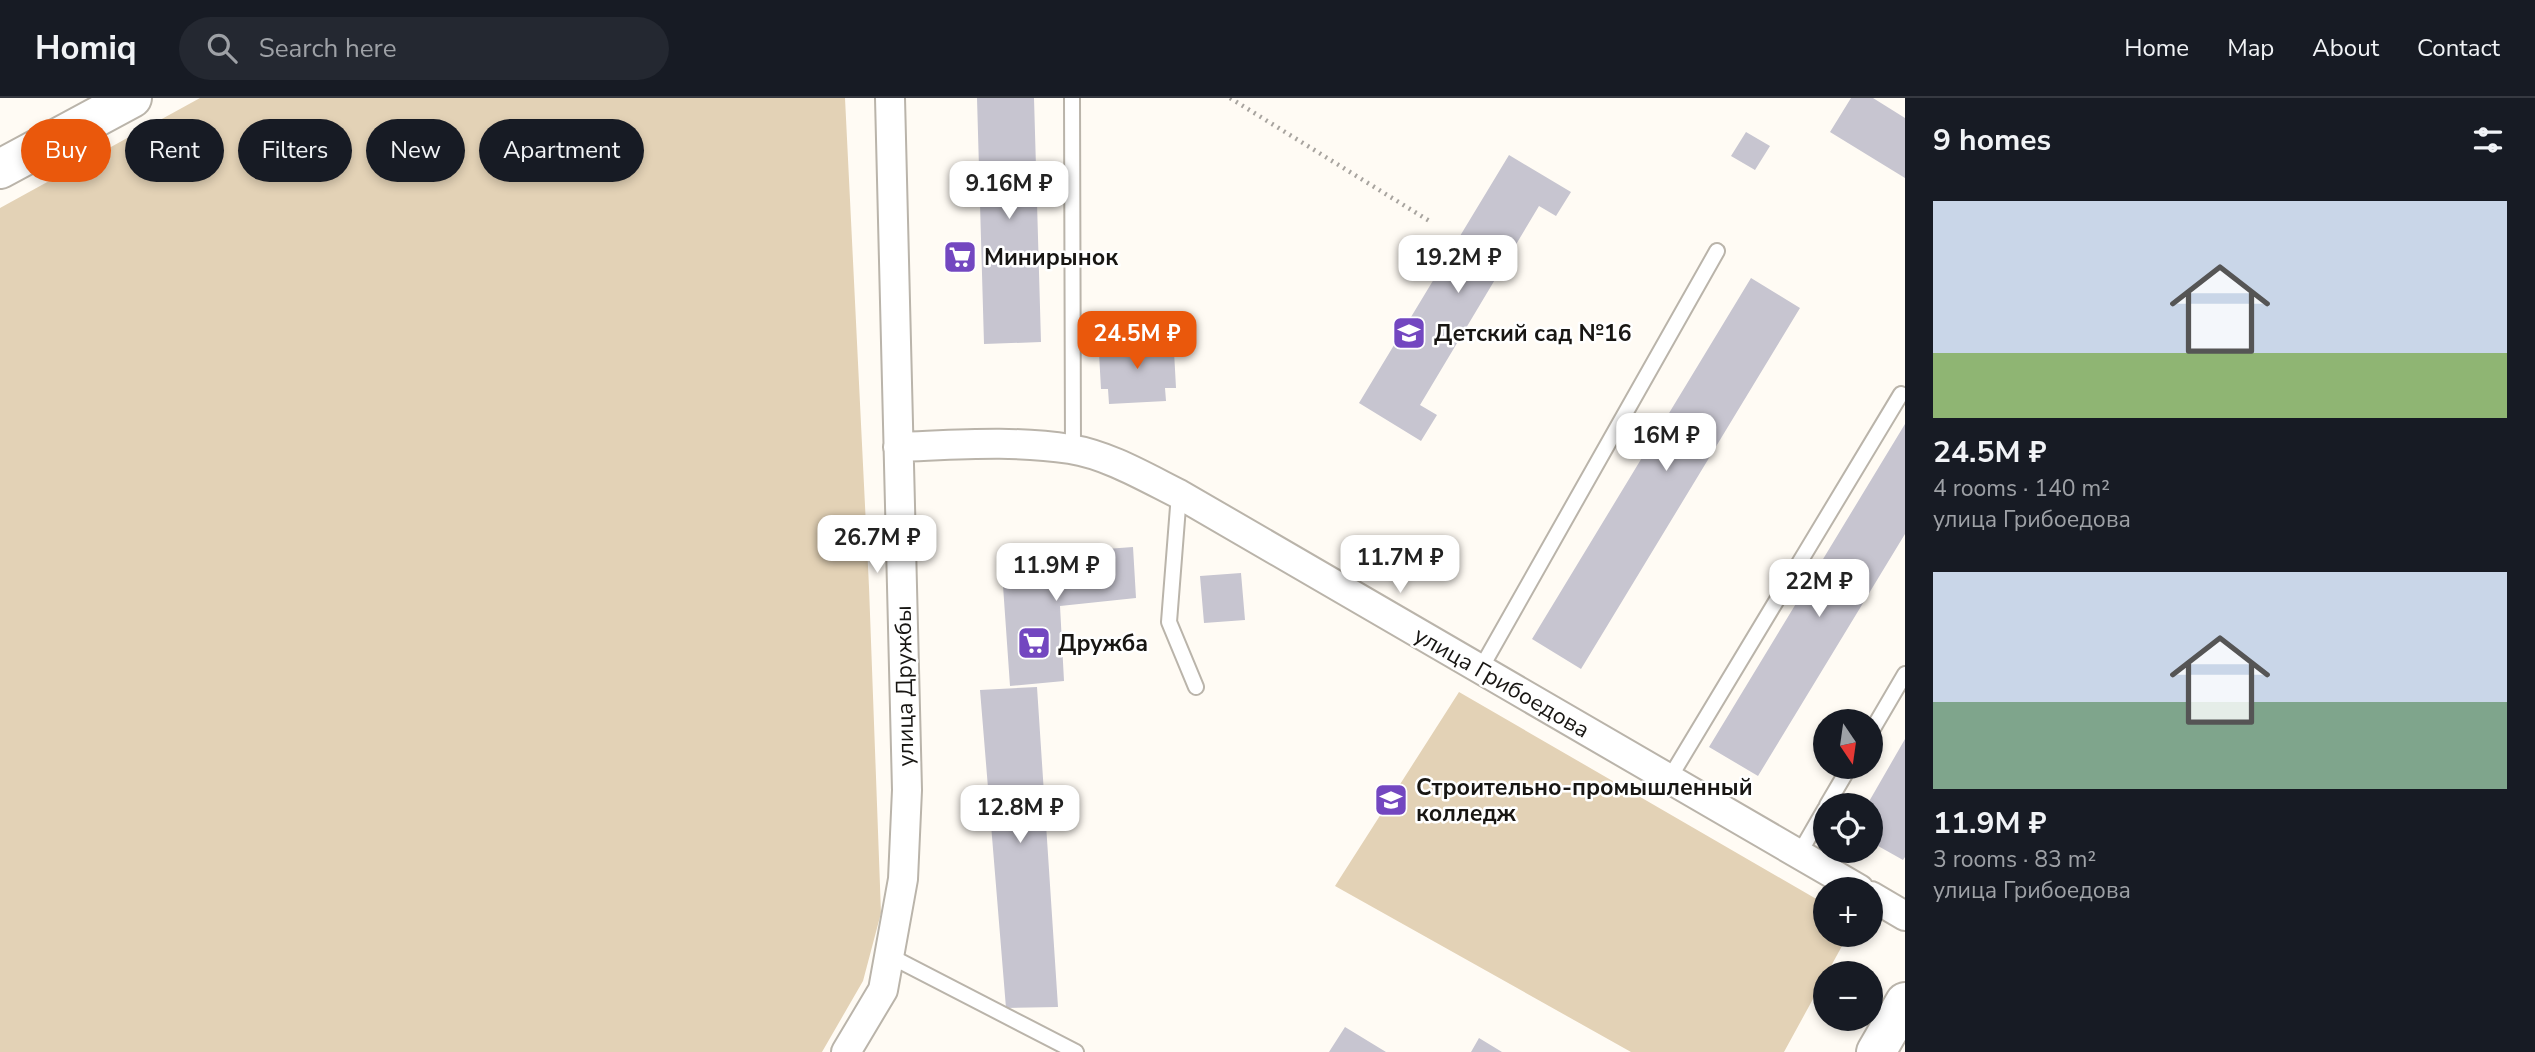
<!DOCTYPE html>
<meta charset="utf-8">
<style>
body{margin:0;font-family:"Nunito Sans",sans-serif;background:#242831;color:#f1f3f6;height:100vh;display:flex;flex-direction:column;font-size:26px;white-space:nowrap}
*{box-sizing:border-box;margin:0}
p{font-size:23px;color:#9ea1a6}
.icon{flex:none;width:38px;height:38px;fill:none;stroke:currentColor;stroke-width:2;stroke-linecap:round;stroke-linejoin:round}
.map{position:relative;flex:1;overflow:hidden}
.sheet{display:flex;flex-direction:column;background:#171b24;width:630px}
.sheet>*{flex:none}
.guide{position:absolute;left:21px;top:21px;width:665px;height:63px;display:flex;gap:14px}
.needle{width:46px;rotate:167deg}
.controls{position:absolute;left:1813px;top:611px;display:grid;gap:14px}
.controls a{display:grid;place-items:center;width:70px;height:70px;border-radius:50%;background:#171b24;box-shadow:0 4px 10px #0003;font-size:35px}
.price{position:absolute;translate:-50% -60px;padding:0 16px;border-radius:14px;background:#fff;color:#222;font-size:23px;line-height:46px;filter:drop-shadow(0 2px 4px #0008)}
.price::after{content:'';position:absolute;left:50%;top:42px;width:21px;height:16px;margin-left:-10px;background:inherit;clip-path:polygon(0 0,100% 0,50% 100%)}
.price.on{background:#ea580c;color:#fff}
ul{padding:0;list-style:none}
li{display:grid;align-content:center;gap:14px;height:371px;padding:0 28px}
li span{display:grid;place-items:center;height:217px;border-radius:0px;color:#555}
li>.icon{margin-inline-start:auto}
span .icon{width:126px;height:126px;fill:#fffc;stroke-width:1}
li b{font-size:30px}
h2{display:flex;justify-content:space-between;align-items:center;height:84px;padding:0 28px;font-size:30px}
.tag{padding:0 24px;border-radius:32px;background:#171b24;box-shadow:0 4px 10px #0003;font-size:24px;line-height:63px}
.tag.on{background:#ea580c;color:#fff}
header{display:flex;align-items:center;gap:42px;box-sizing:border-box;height:98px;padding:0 35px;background:#171b24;border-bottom:2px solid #363941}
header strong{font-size:33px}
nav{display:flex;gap:38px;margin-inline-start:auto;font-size:24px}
.search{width:490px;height:63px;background:#242831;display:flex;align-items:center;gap:18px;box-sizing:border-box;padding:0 24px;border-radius:38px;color:#9ea1a6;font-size:26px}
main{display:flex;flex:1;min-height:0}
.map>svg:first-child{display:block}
</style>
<header>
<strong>Homiq</strong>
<div class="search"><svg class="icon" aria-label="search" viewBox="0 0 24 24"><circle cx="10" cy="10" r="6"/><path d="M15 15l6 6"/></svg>Search here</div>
<nav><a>Home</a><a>Map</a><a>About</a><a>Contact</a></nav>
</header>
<main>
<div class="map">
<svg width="1905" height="954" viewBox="0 0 1905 954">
<rect width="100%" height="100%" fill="#fffbf4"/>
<path fill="#e3d2b6" d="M 200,0 L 845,0 L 869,489 L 881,815 L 863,883 L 822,954 L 0,954 L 0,110 Z
M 1459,594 L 1825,806 L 1825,836 L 1848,837 L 1784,954 L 1631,954 L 1335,788 Z"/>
<path fill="#c7c5d0" d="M 977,0 L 1034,0 L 1041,244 L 984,246 Z
M 1851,0 L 1873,0 L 1905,20 L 1905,80 L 1830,34 Z
M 1746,34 L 1770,48 L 1755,72 L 1731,58 Z
M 1509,57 L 1571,94 L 1556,118 L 1539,108 L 1420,307 L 1437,317 L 1421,343 L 1359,305 Z
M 1751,180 L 1800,210 L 1581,571 L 1532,541 Z
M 1159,239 L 1160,253 L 1174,253 L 1176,290 L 1165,290 L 1166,303 L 1109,306 L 1108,291 L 1101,291 L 1099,255 L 1108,255 L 1107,242 Z
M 1905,326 L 1905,436 L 1758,678 L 1709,649 Z
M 1133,449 L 1136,500 L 1060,508 L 1064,583 L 1010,588 L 1001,459 Z
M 1241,475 L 1245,522 L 1204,525 L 1200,478 Z
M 1037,589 L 1058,909 L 1006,910 L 980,592 Z
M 1905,641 L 1905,759 L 1903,762 L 1871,744 L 1871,707 L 1867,707 Z
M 1345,929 L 1386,954 L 1329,954 Z
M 1479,940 L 1502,954 L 1471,954 Z"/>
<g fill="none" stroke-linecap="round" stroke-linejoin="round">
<defs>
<path id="lane" d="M 1072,0 L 1073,351
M 1179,396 L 1169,524 L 1196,589
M 1480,572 L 1717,153
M 1871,634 L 1905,576
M 1669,681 L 1901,296
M 1827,707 L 1850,668
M 1799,756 L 1825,711
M 890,858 L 1076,954"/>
<path id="street" d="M 898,349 C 955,347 1014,342 1070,351 C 1108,357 1145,379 1179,396 L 1859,791
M 1871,798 L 1905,818
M 846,954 L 883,892 L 903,781 L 907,692 L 890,0"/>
<path id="secondary" d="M 0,71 L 132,0
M 1876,954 L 1905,904"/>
</defs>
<use href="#lane" stroke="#bab4aa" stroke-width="18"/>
<use href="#street" stroke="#bab4aa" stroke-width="32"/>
<use href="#secondary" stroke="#bab4aa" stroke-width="42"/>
<path stroke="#a8a49f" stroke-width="4.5" stroke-dasharray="2 5" stroke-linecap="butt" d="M 1230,0 L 1431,124"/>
<use href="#lane" stroke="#fff" stroke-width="14"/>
<use href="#street" stroke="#fff" stroke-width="28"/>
<use href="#secondary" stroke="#fff" stroke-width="38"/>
</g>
<defs>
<symbol id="supermarket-square" viewBox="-11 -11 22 22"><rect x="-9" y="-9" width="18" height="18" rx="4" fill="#7347c0" stroke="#fff"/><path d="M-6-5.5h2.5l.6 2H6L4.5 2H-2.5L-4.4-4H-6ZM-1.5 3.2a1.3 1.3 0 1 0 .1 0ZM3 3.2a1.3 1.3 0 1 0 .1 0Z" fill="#fff"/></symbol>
<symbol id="school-square" viewBox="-11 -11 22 22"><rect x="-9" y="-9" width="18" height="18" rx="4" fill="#7347c0" stroke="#fff"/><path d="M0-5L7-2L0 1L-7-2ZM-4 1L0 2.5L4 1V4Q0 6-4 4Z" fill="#fff"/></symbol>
<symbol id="university-square" viewBox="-11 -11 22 22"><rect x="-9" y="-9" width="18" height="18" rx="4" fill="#7347c0" stroke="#fff"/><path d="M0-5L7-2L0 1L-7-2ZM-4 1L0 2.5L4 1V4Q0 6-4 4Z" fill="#fff"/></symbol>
</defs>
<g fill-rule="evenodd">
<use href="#supermarket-square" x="941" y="140" width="38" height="38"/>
<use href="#school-square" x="1390" y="216" width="38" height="38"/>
<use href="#supermarket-square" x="1015" y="526" width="38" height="38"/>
<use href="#university-square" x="1372" y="683" width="38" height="38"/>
</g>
<g text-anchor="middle" stroke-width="5" stroke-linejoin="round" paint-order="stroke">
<g font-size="23" font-weight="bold" fill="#181613" stroke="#fff" text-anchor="start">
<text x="984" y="167">Минирынок</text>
<text x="1434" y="243">Детский сад №16</text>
<text x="1058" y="553">Дружба</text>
<text x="1416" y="697">Строительно-промышленный<tspan x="1416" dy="26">колледж</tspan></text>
</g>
<g font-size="23" fill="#181613" stroke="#fff">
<text transform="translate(1502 584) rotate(30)" y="8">улица Грибоедова</text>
<text transform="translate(904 588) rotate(-91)" y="8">улица Дружбы</text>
</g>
</g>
</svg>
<div class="controls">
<a><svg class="needle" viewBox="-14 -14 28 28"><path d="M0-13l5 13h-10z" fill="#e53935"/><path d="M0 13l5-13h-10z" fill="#9ea1a6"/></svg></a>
<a><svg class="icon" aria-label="locate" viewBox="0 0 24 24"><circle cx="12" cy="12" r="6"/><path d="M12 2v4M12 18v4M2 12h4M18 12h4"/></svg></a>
<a>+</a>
<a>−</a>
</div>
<b class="price" style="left:1009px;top:123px">9.16M ₽</b>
<b class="price" style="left:1458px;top:197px">19.2M ₽</b>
<b class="price on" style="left:1137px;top:273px">24.5M ₽</b>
<b class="price" style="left:1666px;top:375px">16M ₽</b>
<b class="price" style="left:877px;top:477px">26.7M ₽</b>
<b class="price" style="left:1400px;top:497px">11.7M ₽</b>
<b class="price" style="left:1056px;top:505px">11.9M ₽</b>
<b class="price" style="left:1819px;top:521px">22M ₽</b>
<b class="price" style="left:1020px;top:747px">12.8M ₽</b>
<div class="guide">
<a class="tag on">Buy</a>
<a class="tag">Rent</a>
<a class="tag">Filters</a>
<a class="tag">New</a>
<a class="tag">Apartment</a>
</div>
</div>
<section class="sheet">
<h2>9 homes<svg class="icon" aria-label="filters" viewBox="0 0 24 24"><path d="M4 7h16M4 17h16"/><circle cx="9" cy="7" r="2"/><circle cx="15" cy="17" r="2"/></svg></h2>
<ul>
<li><span style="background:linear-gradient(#c9d6e8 70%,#8fb573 0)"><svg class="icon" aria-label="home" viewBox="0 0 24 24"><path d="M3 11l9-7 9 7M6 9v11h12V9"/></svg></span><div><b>24.5M ₽</b><p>4 rooms · 140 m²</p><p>улица Грибоедова</p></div></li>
<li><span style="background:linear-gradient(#c9d6e8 60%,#7fa58c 0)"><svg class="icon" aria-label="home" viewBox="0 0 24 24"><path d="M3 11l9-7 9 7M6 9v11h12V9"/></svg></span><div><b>11.9M ₽</b><p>3 rooms · 83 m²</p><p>улица Грибоедова</p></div></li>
</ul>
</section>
</main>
